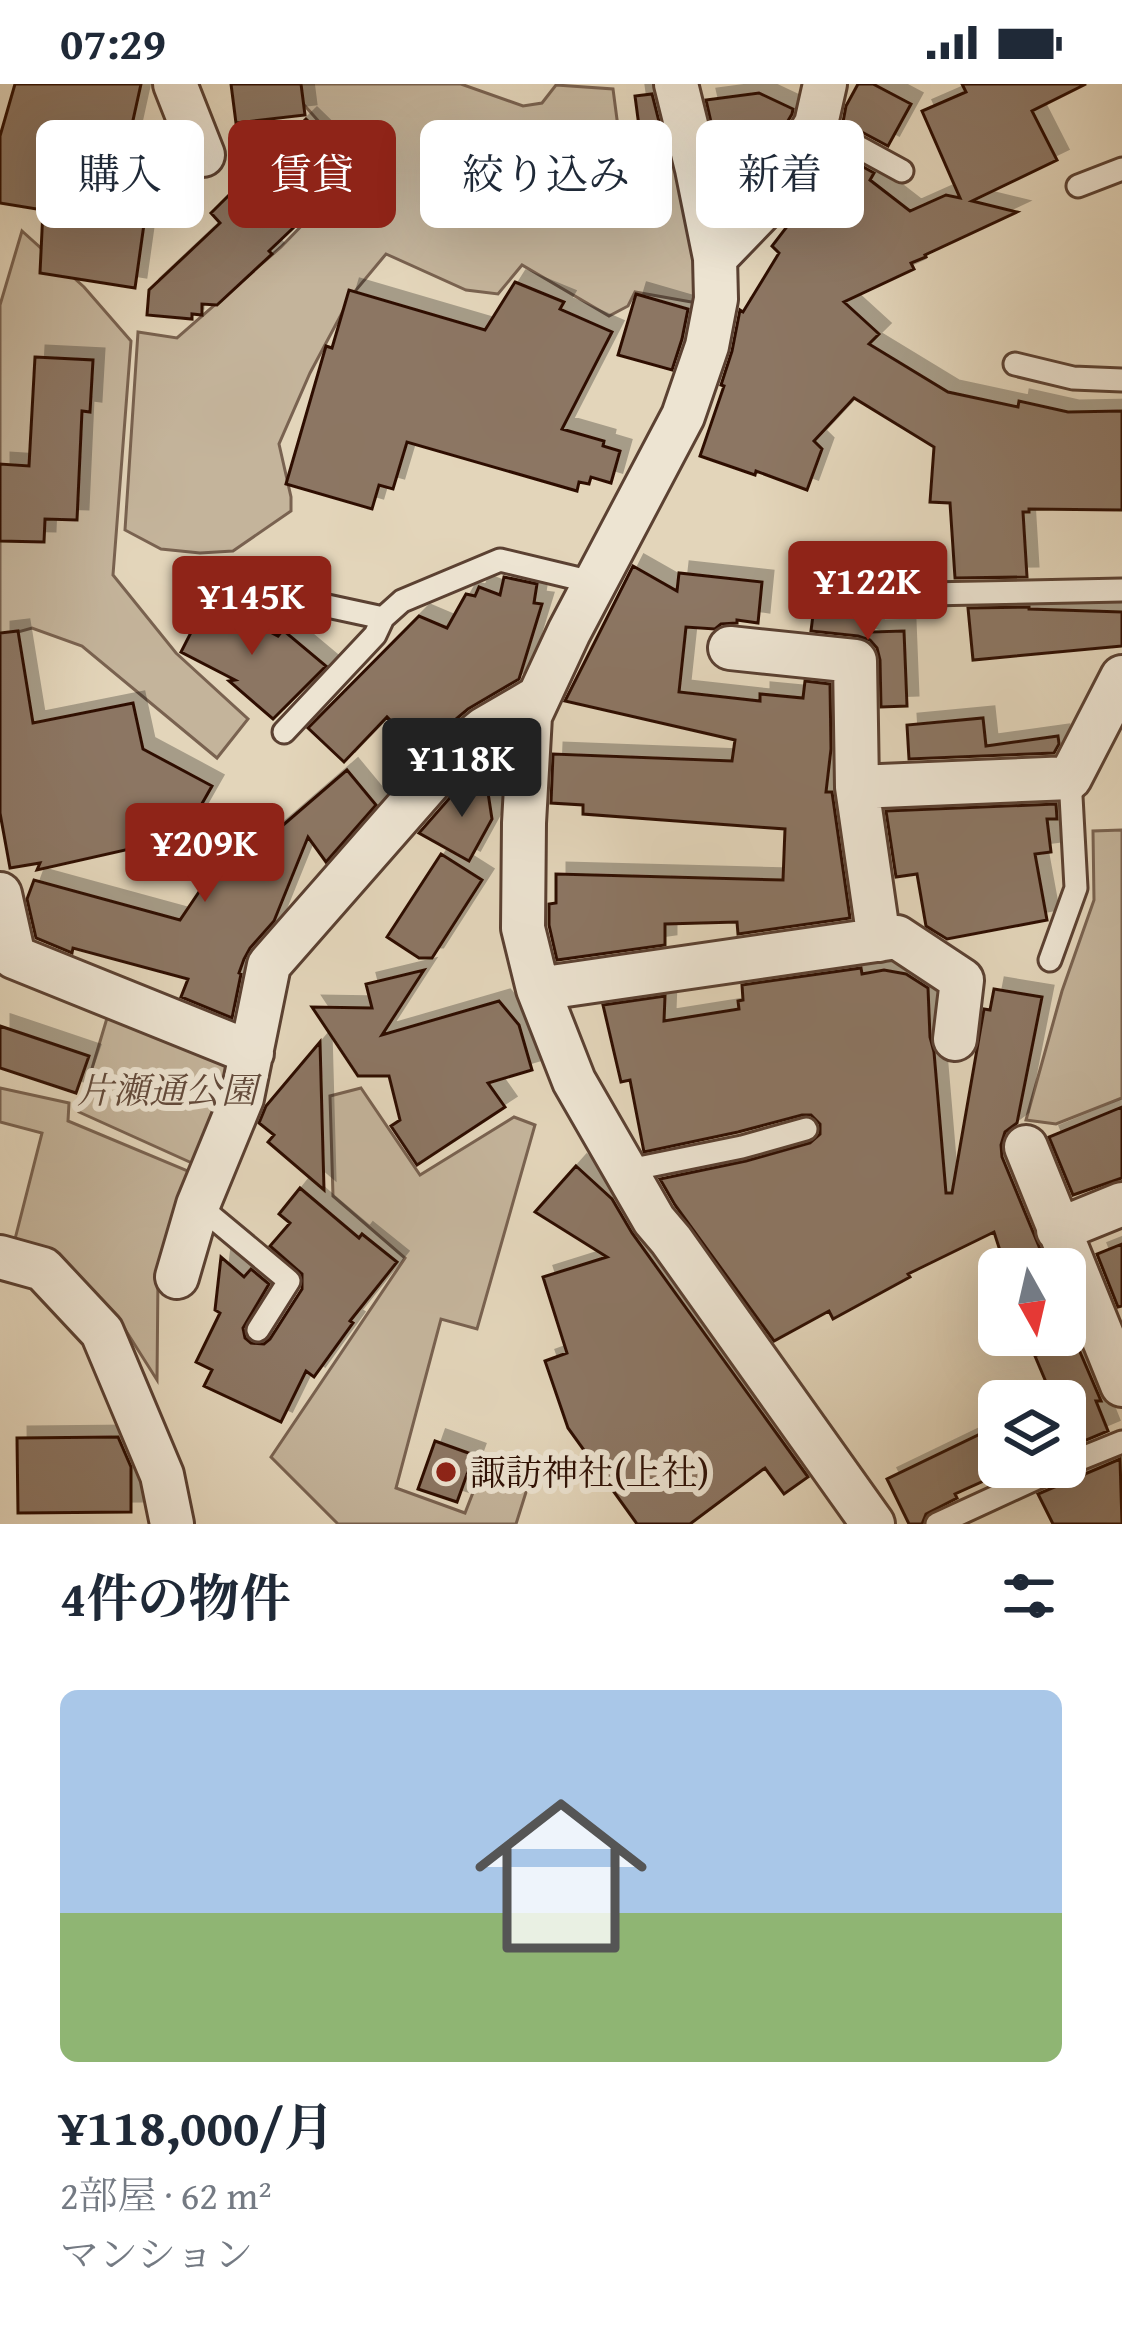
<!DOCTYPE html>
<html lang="ja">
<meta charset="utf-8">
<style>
body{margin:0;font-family:"Gentium Book Plus","Noto Serif JP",serif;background:#f2f2f3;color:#1f2937;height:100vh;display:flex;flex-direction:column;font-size:45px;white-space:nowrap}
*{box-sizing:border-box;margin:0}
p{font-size:39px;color:#747a83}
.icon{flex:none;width:66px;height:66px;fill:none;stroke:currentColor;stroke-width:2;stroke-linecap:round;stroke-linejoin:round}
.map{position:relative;height:1440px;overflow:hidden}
.side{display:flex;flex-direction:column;background:#fff;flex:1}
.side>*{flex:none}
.guide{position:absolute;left:36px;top:36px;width:1050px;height:108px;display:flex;gap:24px}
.needle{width:78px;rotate:172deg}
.tools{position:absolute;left:978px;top:1164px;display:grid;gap:24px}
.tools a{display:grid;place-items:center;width:108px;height:108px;border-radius:18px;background:#fff;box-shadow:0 12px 48px #0002;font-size:60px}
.price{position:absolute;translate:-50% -102px;padding:0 27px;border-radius:12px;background:#8f2418;color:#fff;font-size:39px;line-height:78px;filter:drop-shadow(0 3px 6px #0008)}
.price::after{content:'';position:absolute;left:50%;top:72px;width:36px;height:27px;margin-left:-18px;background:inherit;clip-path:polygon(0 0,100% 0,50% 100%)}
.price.on{background:#222;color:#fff}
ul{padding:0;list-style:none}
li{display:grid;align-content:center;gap:24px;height:636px;padding:0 60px}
li span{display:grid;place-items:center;height:372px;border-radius:18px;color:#555}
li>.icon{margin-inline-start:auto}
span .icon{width:216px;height:216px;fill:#fffc;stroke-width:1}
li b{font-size:51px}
h2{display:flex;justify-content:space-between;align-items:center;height:144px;padding:0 60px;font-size:51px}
.tag{padding:0 42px;border-radius:18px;background:#fff;box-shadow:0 12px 48px #0002;font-size:42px;line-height:108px}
.tag.on{background:#8f2418;color:#fff}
.status{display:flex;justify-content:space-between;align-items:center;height:84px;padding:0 60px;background:#fff;direction:ltr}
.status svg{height:33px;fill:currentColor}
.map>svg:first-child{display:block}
</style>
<div class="status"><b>07:29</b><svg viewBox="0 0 49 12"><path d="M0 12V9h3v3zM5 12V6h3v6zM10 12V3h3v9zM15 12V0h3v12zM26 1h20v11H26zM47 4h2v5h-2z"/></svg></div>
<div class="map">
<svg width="1122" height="1440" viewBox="0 0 1122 1440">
<defs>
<filter id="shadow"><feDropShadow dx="11" dy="-11" stdDeviation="0" flood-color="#0004"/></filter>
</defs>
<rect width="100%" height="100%" fill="#e3d5ba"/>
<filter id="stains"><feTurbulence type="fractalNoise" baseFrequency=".00167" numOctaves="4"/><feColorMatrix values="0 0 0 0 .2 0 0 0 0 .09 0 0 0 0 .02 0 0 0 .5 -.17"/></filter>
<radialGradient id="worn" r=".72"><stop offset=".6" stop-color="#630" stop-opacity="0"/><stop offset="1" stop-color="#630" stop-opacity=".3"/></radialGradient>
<path fill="#c4b49b" stroke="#796250" stroke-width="3" d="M 292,0 L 461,0 L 523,22 L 542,19 L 556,1 L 613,5 L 618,43 L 635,52 L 635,89 L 679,81 L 700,194 L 697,219 L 635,208 L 628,222 L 609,232 L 522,181 L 498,210 L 466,206 L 386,170 L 351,212 L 310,289 L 279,360 L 291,413 L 291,427 L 233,467 L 200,469 L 161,465 L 125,446 L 138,248 L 177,254 L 281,163 L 311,132 L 352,75 L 290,5 Z
M 22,147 L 84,203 L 131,257 L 113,491 L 176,569 L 248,635 L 217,674 L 82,562 L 32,544 L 0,553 L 0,221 Z
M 1122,746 L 1122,1014 L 1056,1040 L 1026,1036 L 1062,907 L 1094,816 L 1093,747 Z
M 110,924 L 239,975 L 203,1084 L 79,1028 Z
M 0,1004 L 69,1019 L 68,1037 L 188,1087 L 158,1192 L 157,1296 L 116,1231 L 14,1159 L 42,1049 L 0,1038 Z
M 361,1004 L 420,1091 L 514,1033 L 535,1041 L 477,1245 L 441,1235 L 396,1404 L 465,1429 L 488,1370 L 533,1386 L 516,1440 L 338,1440 L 271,1373 L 405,1174 L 333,1112 L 330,1012 Z"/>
<path fill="#8c7663" stroke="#2e1005" stroke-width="3" filter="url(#shadow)" d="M 15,0 L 141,0 L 128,59 L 155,62 L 135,204 L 40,189 L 43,126 L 0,119 L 0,52 Z
M 231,0 L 301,0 L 305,31 L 236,39 Z
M 858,0 L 873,0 L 911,20 L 888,62 L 843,38 L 846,22 Z
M 962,0 L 1086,0 L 1032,27 L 1057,76 L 972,117 L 1017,128 L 925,171 L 926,173 L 911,179 L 914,185 L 844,218 L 879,250 L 869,260 L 948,308 L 1018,323 L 1019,317 L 1068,328 L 1122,327 L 1122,426 L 1029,425 L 1029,428 L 1023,428 L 1027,493 L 955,494 L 950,419 L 930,418 L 934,363 L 854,314 L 814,357 L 822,365 L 807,406 L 756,387 L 755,391 L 700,372 L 724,302 L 721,301 L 732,267 L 740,226 L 743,228 L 779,169 L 772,162 L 809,114 L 801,115 L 831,65 L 874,89 L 870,96 L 910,127 L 946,111 L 960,114 L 922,27 L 966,8 Z
M 759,9 L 793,25 L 792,30 L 750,101 L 730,121 L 706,16 Z
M 652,10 L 669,77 L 644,80 L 635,12 Z
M 306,35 L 348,76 L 306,120 L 312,126 L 269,167 L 272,170 L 217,221 L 202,220 L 202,231 L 192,230 L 192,235 L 147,231 L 149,206 L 220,139 L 211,129 Z
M 515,198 L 564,218 L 560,225 L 612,248 L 562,345 L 604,357 L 603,362 L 620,367 L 611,399 L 591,393 L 589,400 L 579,398 L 577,407 L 407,358 L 393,405 L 379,401 L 372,425 L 286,400 L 326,262 L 332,264 L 349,206 L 485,246 Z
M 636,210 L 688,225 L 682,255 L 672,286 L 618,271 Z
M 35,273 L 93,276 L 90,328 L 82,327 L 77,436 L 45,435 L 44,458 L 0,457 L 0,380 L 29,382 Z
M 633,482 L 677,507 L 679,489 L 762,498 L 758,539 L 737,536 L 737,539 L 721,540 L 715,545 L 686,543 L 679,608 L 760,617 L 760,610 L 803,614 L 805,597 L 830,600 L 831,665 L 826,708 L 832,708 L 850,834 L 738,850 L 737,838 L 665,840 L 665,861 L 557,876 L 549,841 L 549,820 L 556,819 L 556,790 L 783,796 L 785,745 L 583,730 L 583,721 L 551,719 L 553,670 L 732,677 L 735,656 L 565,617 Z
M 504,493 L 537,500 L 534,519 L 542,520 L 519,595 L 468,625 L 438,650 L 422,668 L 387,633 L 344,678 L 308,644 L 419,532 L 447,544 L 466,510 L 475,512 L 479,503 L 500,511 Z
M 208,515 L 278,552 L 283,546 L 326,582 L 273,635 L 229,597 L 235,596 L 181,568 Z
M 815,515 L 875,522 L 872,548 L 904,547 L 907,622 L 881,623 L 880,576 L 877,564 L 870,556 L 858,552 L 811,547 Z
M 1029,523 L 1029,525 L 1122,528 L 1122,562 L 973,576 L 968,524 Z
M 18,547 L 33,639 L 133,619 L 143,665 L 212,702 L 183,753 L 37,786 L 40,779 L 10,784 L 0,729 L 0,549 Z
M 983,634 L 986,662 L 1058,652 L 1059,660 L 1054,669 L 909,675 L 907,641 Z
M 347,686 L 376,721 L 326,778 L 308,753 L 274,837 L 250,864 L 244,875 L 239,889 L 241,890 L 232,934 L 181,913 L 188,895 L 73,864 L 72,869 L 36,854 L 27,815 L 34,796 L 180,836 L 230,762 L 246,773 Z
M 468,693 L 487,702 L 492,735 L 469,777 L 419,749 Z
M 1056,720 L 1057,735 L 1047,735 L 1051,768 L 1035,770 L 1047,836 L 947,855 L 926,842 L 917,790 L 896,793 L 886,727 Z
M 441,770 L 482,796 L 432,874 L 419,874 L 387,853 Z
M 861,884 L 862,890 L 884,886 L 906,890 L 928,904 L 930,953 L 934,968 L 946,1109 L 952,1109 L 984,925 L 990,926 L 994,905 L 1042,913 L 1017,1039 L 1005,1048 L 1001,1061 L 1002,1073 L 1045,1177 L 1022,1185 L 1006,1185 L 994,1148 L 908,1190 L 910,1193 L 833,1235 L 829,1227 L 774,1257 L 675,1121 L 660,1095 L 746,1077 L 810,1059 L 820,1050 L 820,1040 L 811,1031 L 802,1031 L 738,1048 L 644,1068 L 630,996 L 621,998 L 603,921 L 665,912 L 664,937 L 739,925 L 738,917 L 743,916 L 742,901 Z
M 424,886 L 382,951 L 499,917 L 519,941 L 532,986 L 488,999 L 505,1023 L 417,1081 L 391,1042 L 400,1036 L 389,992 L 358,992 L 312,923 L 372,924 L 366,900 Z
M 0,942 L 89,972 L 76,1009 L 0,984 Z
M 320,958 L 324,1106 L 268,1058 L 274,1051 L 259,1039 L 266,1022 Z
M 1122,1023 L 1122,1094 L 1073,1111 L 1049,1053 Z
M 576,1082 L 612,1115 L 632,1149 L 808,1393 L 784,1410 L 765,1384 L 690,1440 L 637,1440 L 568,1344 L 545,1277 L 567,1269 L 543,1193 L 607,1173 L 535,1128 Z
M 300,1104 L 359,1154 L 362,1150 L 397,1178 L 350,1237 L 353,1239 L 314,1293 L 306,1287 L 281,1338 L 204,1302 L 212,1286 L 196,1278 L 220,1229 L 215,1226 L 221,1173 L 244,1193 L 251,1185 L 269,1200 L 243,1244 L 245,1254 L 251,1259 L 264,1260 L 270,1255 L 302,1205 L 302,1190 L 270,1162 L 290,1139 L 279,1130 Z
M 1122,1160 L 1122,1222 L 1118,1223 L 1097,1170 Z
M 1074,1254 L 1101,1317 L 1096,1317 L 1108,1347 L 1065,1365 L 1065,1317 L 1054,1317 L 1035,1272 Z
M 999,1341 L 999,1390 L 955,1410 L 957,1414 L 926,1430 L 922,1440 L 909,1440 L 887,1395 Z
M 118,1353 L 131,1383 L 131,1428 L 18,1429 L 17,1354 Z
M 435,1357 L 474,1371 L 457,1418 L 418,1405 Z
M 1120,1375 L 1122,1440 L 1053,1440 L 1038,1410 Z"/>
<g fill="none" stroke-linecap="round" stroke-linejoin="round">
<defs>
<path id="service" d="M 816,40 L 902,87
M 1078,102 L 1122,85
M 1015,280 L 1073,294 L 1122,296
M 193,493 L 383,534
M 927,510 L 1122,506
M 284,648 L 375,551 L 383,534 L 402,517 L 500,476 L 596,499
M 1050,876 L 1076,804 L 1070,694
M 624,1087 L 742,1063 L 806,1045
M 198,1121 L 289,1197 L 258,1246
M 1065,1381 L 1122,1358
M 937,1440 L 1061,1383"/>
<path id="minor" d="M 175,0 L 203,71
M 676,0 L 697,85 L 715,174 L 716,215 L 707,262 L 683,332 L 569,548 L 530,632 L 524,739 L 523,844 L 538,905 L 574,997 L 654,1136 L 671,1156 L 873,1440
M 715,174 L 770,117 L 816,40 L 825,0
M 730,564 L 855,577 L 857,703 L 879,856
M 857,703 L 1070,694 L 1122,593
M 0,810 L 14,873 L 252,969
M 538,905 L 897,853 L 962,896 L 955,955
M 1026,1063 L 1122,1301
M 1058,1146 L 1122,1120
M 0,1173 L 43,1185 L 102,1248 L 162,1391 L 172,1440
M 177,1193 L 198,1121 L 242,1014 L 269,881 L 455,669 L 484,645 L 537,614"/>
</defs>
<use href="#service" stroke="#5b4132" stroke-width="27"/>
<use href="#minor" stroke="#5b4132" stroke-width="48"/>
<use href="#service" stroke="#ede4d2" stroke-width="21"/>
<use href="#minor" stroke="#ede4d2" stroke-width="42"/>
</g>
<circle fill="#8f2418" stroke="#ede4d2" stroke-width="4.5" cx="446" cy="1388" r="12"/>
<g text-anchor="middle" stroke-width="12" stroke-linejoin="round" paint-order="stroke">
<g font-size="36" font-style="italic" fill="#62493a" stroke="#ede4d2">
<text x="167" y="1019">片瀬通公園</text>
</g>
<g font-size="36" fill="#2e1005" stroke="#ede4d2" text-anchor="start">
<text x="470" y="1401">諏訪神社(上社)</text>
</g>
</g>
<rect width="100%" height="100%" filter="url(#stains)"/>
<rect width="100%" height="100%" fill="url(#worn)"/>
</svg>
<div class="tools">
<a><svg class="needle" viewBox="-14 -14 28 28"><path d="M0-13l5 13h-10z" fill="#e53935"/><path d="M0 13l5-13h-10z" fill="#747a83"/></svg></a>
<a><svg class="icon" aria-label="layers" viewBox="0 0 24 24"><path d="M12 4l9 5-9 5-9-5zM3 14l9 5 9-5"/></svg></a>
</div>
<b class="price" style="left:868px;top:559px">¥122K</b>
<b class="price" style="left:252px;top:574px">¥145K</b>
<b class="price on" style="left:462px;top:736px">¥118K</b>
<b class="price" style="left:205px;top:821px">¥209K</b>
<div class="guide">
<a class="tag">購入</a>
<a class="tag on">賃貸</a>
<a class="tag">絞り込み</a>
<a class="tag">新着</a>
</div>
</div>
<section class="side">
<h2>4件の物件<svg class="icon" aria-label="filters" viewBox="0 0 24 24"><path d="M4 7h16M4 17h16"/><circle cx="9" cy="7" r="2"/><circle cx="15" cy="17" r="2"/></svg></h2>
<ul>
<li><span style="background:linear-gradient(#a9c7e8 60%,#8fb573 0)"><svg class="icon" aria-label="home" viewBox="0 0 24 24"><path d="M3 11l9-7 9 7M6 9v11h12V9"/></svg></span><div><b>¥118,000/月</b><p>2部屋 · 62 m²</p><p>マンション</p></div></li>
</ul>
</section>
